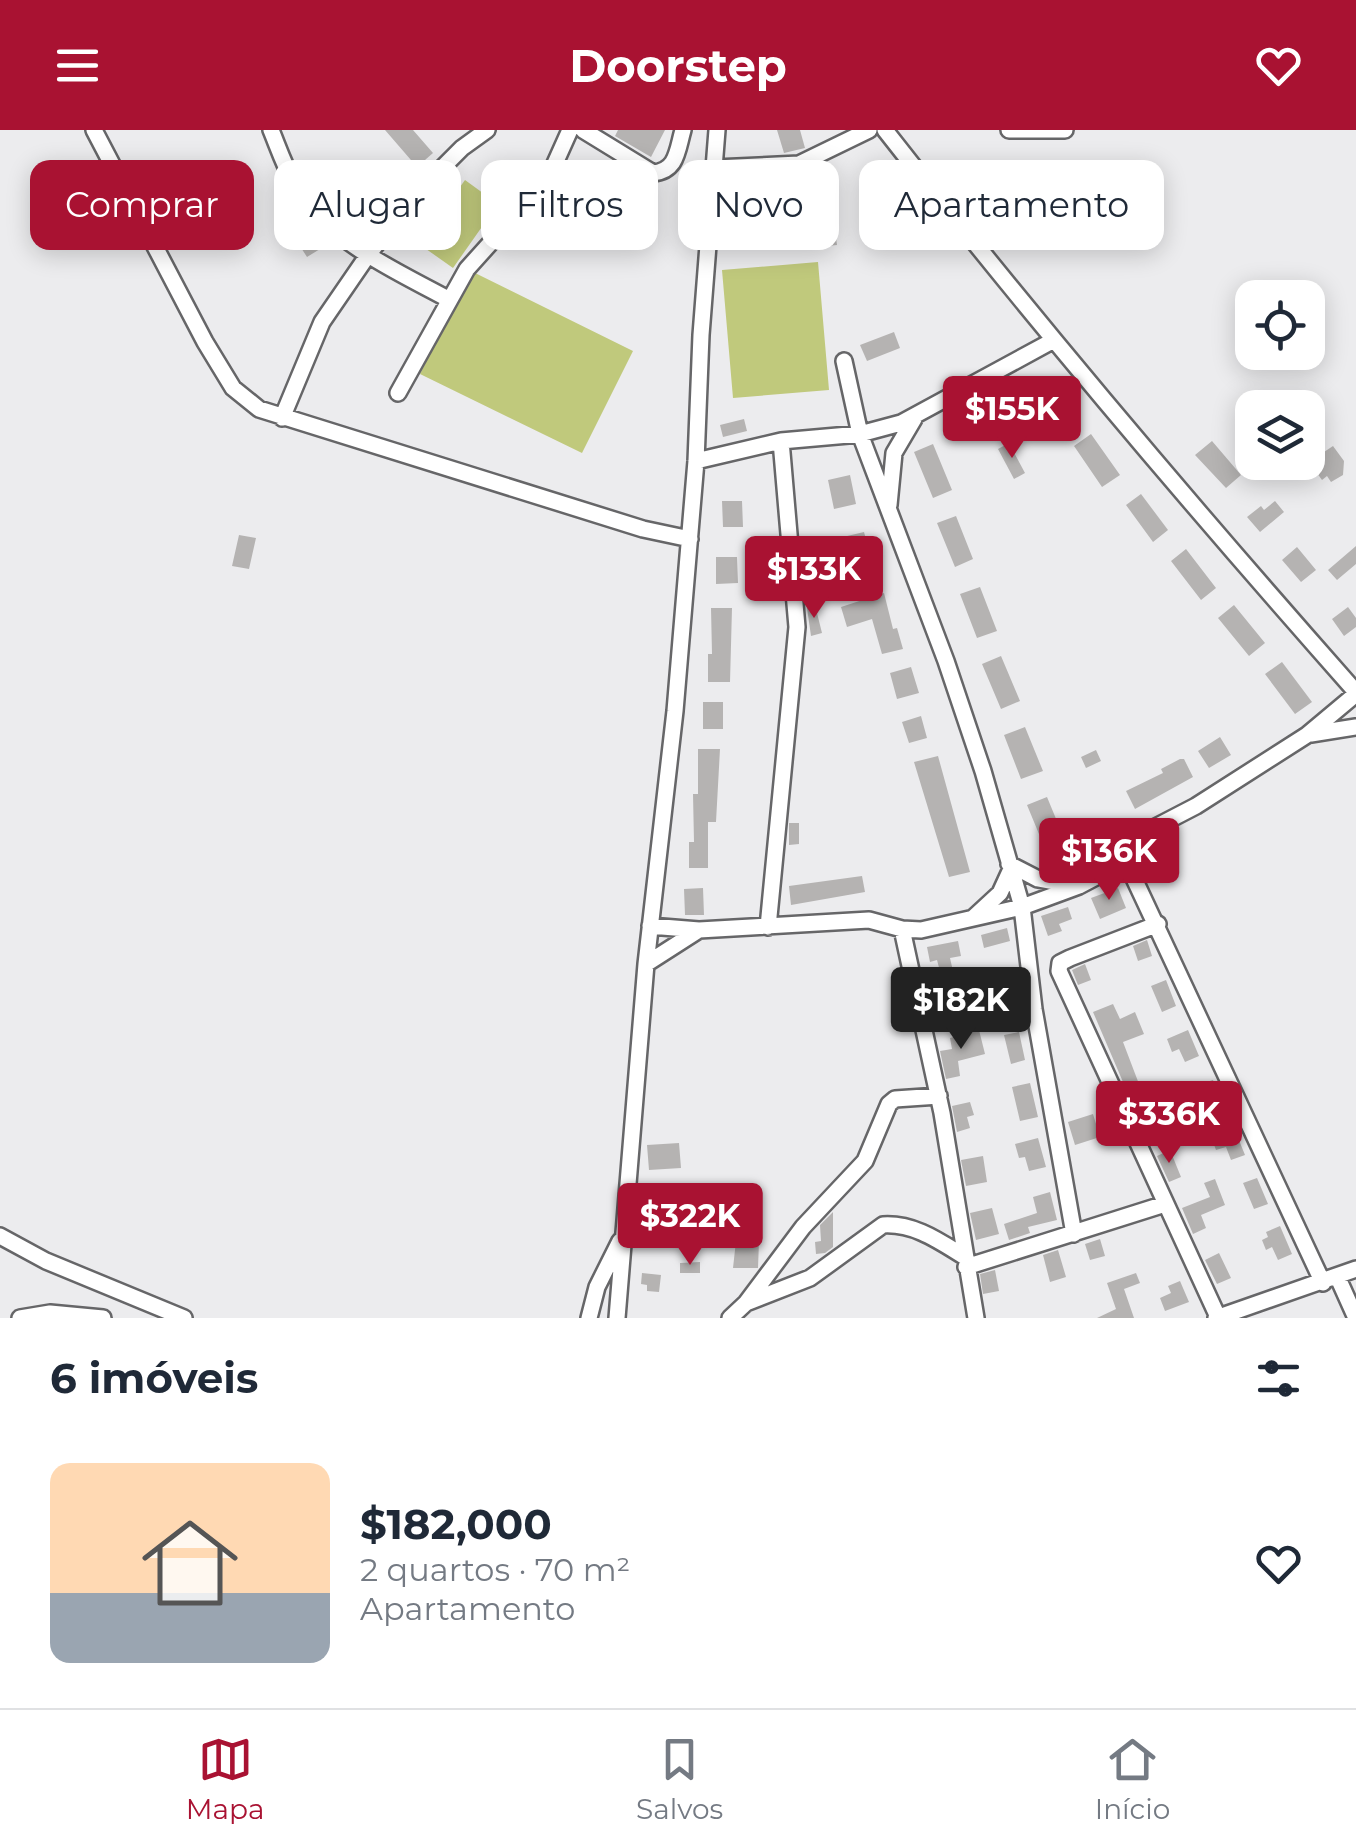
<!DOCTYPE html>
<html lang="pt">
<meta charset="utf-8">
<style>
body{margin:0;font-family:Montserrat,sans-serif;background:#f2f2f3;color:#1f2937;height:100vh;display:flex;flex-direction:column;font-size:38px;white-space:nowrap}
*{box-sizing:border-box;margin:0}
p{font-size:32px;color:#747a83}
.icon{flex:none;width:55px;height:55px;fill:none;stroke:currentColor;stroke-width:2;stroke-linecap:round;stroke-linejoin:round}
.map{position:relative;height:1188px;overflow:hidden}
.panel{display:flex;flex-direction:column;background:#fff;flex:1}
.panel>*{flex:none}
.guide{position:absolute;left:30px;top:30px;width:1298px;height:90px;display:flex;gap:20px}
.fabs{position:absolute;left:1235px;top:150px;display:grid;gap:20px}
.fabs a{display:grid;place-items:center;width:90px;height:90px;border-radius:20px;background:#fff;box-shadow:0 5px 25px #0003;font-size:50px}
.price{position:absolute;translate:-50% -85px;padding:0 22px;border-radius:10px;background:#a91232;color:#fff;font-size:32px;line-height:65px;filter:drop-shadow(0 2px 5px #0008)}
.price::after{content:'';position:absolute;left:50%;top:60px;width:30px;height:22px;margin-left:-15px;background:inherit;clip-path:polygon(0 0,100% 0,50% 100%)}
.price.selected{background:#222;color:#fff}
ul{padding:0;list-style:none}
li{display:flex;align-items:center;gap:30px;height:250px;padding:0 50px}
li+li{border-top:2px solid #e0e1e3}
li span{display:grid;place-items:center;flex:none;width:280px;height:200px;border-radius:20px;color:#555}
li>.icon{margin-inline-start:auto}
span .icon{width:120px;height:120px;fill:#fffc;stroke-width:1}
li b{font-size:42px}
h2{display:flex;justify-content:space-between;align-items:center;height:120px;padding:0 50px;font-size:42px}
.pill{padding:0 35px;border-radius:20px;background:#fff;box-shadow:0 5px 25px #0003;font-size:35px;line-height:90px}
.pill.selected{background:#a91232;color:#fff}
header{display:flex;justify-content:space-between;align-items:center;height:130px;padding:0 50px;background:#a91232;color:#fff;font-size:45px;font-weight:700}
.tabs{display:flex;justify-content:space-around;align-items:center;height:140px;border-top:2px solid #e0e1e3;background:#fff;font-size:28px;color:#747a83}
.tabs a{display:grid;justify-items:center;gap:5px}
.tabs .selected{color:#a91232}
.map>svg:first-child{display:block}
</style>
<header><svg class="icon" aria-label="menu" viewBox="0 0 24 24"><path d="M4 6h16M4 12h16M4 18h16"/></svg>Doorstep<svg class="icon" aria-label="heart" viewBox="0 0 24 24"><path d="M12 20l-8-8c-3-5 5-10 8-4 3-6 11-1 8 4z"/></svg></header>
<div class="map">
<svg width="1356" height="1188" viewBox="0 0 1356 1188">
<rect width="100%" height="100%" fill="#ececee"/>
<path fill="#c0c97c" d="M 465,50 L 498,74 L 453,138 L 419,114 Z
M 818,132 L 829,260 L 733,268 L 722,140 Z
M 471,141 L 633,221 L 582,323 L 420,244 Z"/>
<path fill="#b5b3b2" d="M 385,0 L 413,0 L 433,23 L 417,37 Z
M 618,0 L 665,0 L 651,27 L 615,6 Z
M 777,0 L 800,0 L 805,18 L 784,23 Z
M 607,32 L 626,42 L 612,68 L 638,81 L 628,100 L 558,63 L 567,44 L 593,57 Z
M 826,33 L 837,115 L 816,117 L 809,42 Z
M 781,46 L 785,88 L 764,90 L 759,47 Z
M 300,88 L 320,119 L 307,127 L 287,96 Z
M 894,202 L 900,218 L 867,231 L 860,215 Z
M 1043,248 L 1072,288 L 1055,299 L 1046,287 L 1026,304 L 1022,294 L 1040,279 L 1027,260 Z
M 744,289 L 747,301 L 723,307 L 720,295 Z
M 1091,304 L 1120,345 L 1102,357 L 1074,316 Z
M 1212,311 L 1241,345 L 1226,358 L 1195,325 Z
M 1009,313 L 1025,343 L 1014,349 L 998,319 Z
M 933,314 L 952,360 L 933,368 L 914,322 Z
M 1333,316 L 1344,331 L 1343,345 L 1331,352 L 1327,346 L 1322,350 L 1309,332 Z
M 850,345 L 856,374 L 834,379 L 828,350 Z
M 1141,364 L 1168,400 L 1153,412 L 1126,375 Z
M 722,371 L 742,371 L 743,397 L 723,397 Z
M 1275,371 L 1284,382 L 1260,402 L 1247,387 L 1261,376 L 1264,380 Z
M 956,386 L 973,429 L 955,437 L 937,393 Z
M 864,402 L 871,428 L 850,434 L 843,407 Z
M 239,405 L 256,408 L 249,439 L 232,436 Z
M 1356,416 L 1356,434 L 1337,450 L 1328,440 Z
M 1297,417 L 1316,440 L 1301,452 L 1282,430 Z
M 1186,419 L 1216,458 L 1201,470 L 1171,431 Z
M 716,427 L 737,427 L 738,453 L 716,454 Z
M 980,457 L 997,501 L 977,508 L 960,464 Z
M 884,463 L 893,499 L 897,498 L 903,519 L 882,524 L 872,489 L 847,497 L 841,477 Z
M 815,475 L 822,503 L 811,506 L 807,478 Z
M 1234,475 L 1265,513 L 1249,526 L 1218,488 Z
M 1348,477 L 1356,488 L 1356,497 L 1344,506 L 1332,489 Z
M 711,478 L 732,478 L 730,552 L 708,552 L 708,524 L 712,524 Z
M 1001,526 L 1020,571 L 1001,579 L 982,534 Z
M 1282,532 L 1312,572 L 1295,584 L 1265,544 Z
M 911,537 L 919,563 L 897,569 L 890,543 Z
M 703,572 L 723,572 L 723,599 L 703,599 Z
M 921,586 L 927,608 L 909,613 L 902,592 Z
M 1025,597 L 1043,641 L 1021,649 L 1004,605 Z
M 1220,607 L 1231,625 L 1209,638 L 1198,621 Z
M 698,619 L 720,619 L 716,692 L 708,692 L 708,738 L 689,738 L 689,712 L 694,712 L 693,664 L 698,664 Z
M 1096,620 L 1101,631 L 1086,638 L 1081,627 Z
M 938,626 L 970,742 L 949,747 L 914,632 Z
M 1180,629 L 1184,629 L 1193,647 L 1135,679 L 1126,661 L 1163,643 L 1161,639 Z
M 1047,667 L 1066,713 L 1046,721 L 1027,675 Z
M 789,693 L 799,693 L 799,714 L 789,715 Z
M 862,746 L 865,762 L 791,775 L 789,756 Z
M 703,758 L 704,785 L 685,785 L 684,759 Z
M 1118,758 L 1126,778 L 1100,789 L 1091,768 Z
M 1068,777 L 1072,789 L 1059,794 L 1062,801 L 1048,806 L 1041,786 Z
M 1007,798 L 1010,811 L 984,818 L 981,805 Z
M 1147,810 L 1152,826 L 1138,831 L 1133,816 Z
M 958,811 L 961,826 L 950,828 L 955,850 L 943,853 L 937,830 L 930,832 L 927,817 Z
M 1085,834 L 1091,850 L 1078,855 L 1072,840 Z
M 1166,850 L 1176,876 L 1162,882 L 1151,856 Z
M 1007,851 L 1013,868 L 1000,872 L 995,854 Z
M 947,867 L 953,892 L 937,896 L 931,871 Z
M 1113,874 L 1120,889 L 1135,882 L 1144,904 L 1123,912 L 1139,954 L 1126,959 L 1093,882 Z
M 979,900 L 985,924 L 958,931 L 960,946 L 946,949 L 940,921 L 952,919 L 950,908 Z
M 1188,900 L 1199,926 L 1185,932 L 1179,919 L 1172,922 L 1167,909 Z
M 1019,902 L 1025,930 L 1011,934 L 1004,905 Z
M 1213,950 L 1222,976 L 1213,979 L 1223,1002 L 1234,998 L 1245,1025 L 1231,1030 L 1226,1017 L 1216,1020 L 1210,1004 L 1195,1011 L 1184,985 L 1178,988 L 1173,977 L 1201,967 L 1197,955 Z
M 1030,953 L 1038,987 L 1020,991 L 1012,957 Z
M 1150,971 L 1162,1000 L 1147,1005 L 1135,977 Z
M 970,972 L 974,985 L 967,987 L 970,998 L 957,1002 L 952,976 Z
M 1093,984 L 1100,1007 L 1075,1015 L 1068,992 Z
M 1038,1008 L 1046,1037 L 1029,1041 L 1025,1027 L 1019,1028 L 1015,1014 Z
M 679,1013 L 681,1038 L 649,1040 L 647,1015 Z
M 1170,1020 L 1181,1047 L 1169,1052 L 1157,1026 Z
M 983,1026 L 987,1052 L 966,1056 L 961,1030 Z
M 1257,1048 L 1268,1074 L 1254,1079 L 1243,1053 Z
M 1215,1049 L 1225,1075 L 1201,1085 L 1206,1098 L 1193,1104 L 1182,1078 L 1210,1067 L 1204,1053 Z
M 1050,1062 L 1057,1090 L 1028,1097 L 1030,1103 L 1009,1110 L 1004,1094 L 1037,1083 L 1033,1067 Z
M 992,1078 L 999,1104 L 976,1110 L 970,1083 Z
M 833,1082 L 833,1117 L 825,1123 L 816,1124 L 815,1112 L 821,1111 L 820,1095 Z
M 739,1084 L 760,1085 L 758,1138 L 733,1138 Z
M 1280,1096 L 1292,1124 L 1278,1130 L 1272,1117 L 1266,1120 L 1262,1110 L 1268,1107 L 1266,1102 Z
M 1100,1109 L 1105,1126 L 1090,1130 L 1085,1114 Z
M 1058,1120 L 1066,1147 L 1050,1152 L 1043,1125 Z
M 1219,1123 L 1231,1148 L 1217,1154 L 1205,1130 Z
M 700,1132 L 700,1143 L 680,1143 L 680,1133 Z
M 995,1140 L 999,1161 L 983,1164 L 980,1144 Z
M 642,1143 L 661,1145 L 659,1162 L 647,1161 L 647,1155 L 641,1154 Z
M 1136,1143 L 1140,1153 L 1124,1159 L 1134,1188 L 1097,1188 L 1116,1179 L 1107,1153 Z
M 1180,1151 L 1189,1172 L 1165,1181 L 1160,1168 L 1171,1163 L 1168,1156 Z"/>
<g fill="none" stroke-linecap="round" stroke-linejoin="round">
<defs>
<path id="minor" d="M 94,0 L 205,212 L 233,258 L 259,279 L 643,399 L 690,409
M 271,0 C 278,17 284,35 293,51 C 324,110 393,139 448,169
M 583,0 L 653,43 C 677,41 677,21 683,0
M 885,0 C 1036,193 1194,379 1356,562
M 1009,0 L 1065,0
M 715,38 L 799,34 L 869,0
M 844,231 L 860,304 L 946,531 L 983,641 L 1022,777 L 1034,879 L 1074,1104
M 398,263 L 467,139 L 548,49 L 570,0
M 282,288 L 322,192 L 368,125 L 415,65 L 462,18 L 487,0
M 696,331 L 781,311 L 860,304 L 901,293 L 1054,210
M 889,375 L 894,323 L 914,289
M 1311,604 L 1356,597
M 1124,727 L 1323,1153
M 1009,734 L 1038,749 L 1075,756
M 974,787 L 1000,763 L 1011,739
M 1158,794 L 1070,828 L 1060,833 L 1059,841 L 1218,1187
M 650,796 L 699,800 L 869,790 L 902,799 L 921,800 L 1022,777 L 1079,756 L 1115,737 L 1144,703 L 1196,676 L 1307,605 L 1356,564
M 768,797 L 797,497 L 781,311
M 902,799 L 942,983 L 976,1188
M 646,834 L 699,800
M 0,1106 L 46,1131 L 184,1188
M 966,1137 L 1165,1074
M 1338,1148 L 1356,1188
M 746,1173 L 803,1097 L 865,1031 L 889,974 L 895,969 L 939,966
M 20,1188 L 50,1183 L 103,1188
M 589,1188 L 597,1157 L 620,1111
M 617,1188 L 646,834 L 675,581 L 696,331 L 701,205 L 717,0
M 730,1188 L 746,1173 L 810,1148 L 883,1095 C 914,1093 939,1111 965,1127
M 1216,1188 L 1356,1139"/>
</defs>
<use href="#minor" stroke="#666668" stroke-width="20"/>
<use href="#minor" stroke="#fff" stroke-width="15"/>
</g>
</svg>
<div class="fabs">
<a><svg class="icon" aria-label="locate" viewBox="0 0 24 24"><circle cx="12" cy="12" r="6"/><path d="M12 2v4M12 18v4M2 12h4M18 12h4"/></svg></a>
<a><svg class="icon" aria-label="layers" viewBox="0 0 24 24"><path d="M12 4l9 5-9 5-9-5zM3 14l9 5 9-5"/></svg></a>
</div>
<b class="price" style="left:1012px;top:331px">$155K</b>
<b class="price" style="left:814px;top:491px">$133K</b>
<b class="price" style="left:1109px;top:773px">$136K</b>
<b class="price selected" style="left:961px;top:922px">$182K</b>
<b class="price" style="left:1169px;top:1036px">$336K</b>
<b class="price" style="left:690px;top:1138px">$322K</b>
<div class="guide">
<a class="pill selected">Comprar</a>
<a class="pill">Alugar</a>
<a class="pill">Filtros</a>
<a class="pill">Novo</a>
<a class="pill">Apartamento</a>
</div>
</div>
<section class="panel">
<h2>6 imóveis<svg class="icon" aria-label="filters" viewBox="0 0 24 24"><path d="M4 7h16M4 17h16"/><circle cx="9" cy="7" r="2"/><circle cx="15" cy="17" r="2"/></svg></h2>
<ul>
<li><span style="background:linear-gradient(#ffd9b3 65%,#9aa5b1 0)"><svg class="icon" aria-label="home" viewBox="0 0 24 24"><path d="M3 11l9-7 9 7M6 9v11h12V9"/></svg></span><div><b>$182,000</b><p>2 quartos · 70 m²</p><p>Apartamento</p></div><svg class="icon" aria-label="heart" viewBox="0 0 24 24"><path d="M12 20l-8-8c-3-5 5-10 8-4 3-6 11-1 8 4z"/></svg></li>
</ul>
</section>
<nav class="tabs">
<a class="selected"><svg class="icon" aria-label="map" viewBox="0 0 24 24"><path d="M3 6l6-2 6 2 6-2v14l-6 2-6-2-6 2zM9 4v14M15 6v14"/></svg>Mapa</a>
<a><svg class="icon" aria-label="saved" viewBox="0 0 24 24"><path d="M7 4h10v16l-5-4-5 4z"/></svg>Salvos</a>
<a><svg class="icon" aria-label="home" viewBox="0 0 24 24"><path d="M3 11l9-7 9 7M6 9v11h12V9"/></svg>Início</a>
</nav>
